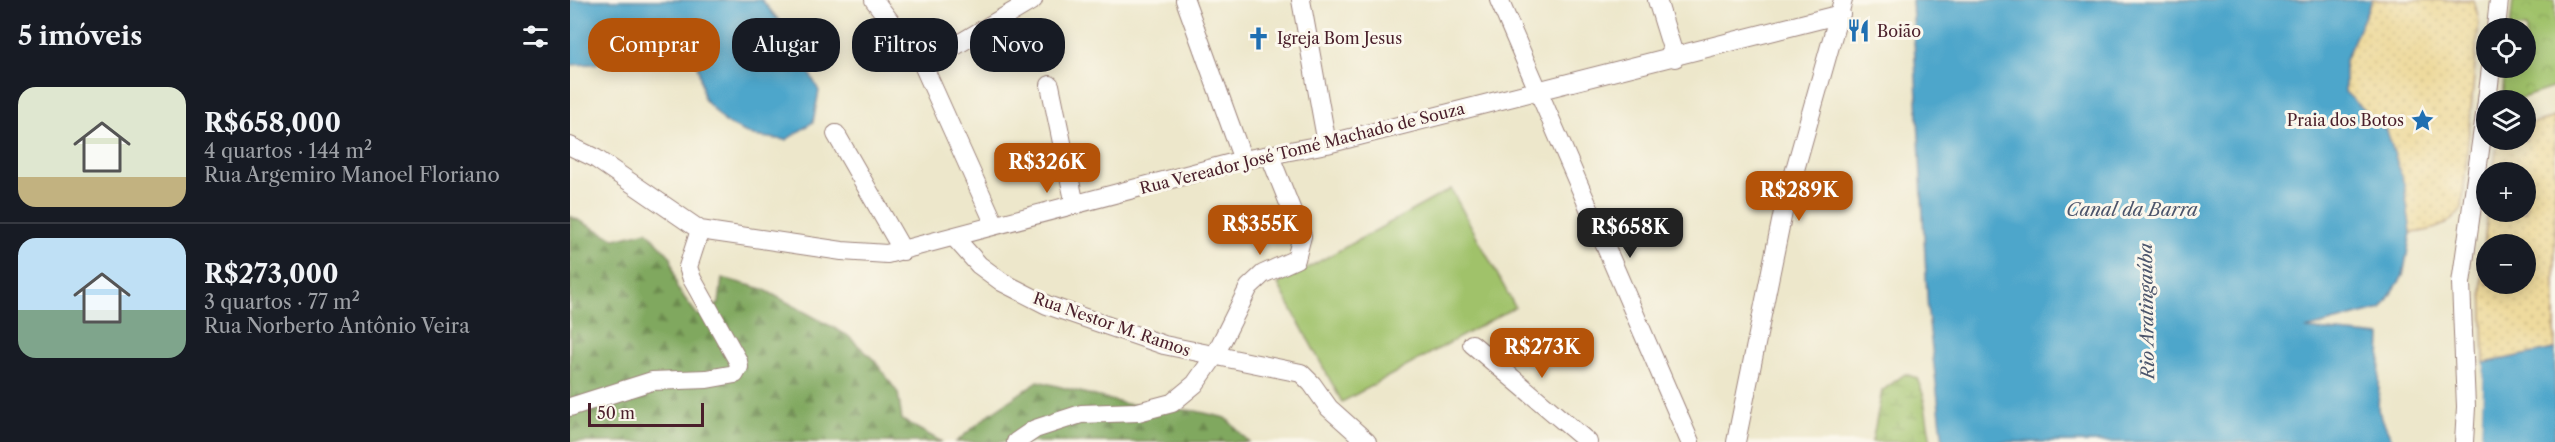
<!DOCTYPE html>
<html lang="pt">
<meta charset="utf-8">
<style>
body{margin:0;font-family:"Libre Caslon Text",serif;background:#20242c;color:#f1f3f6;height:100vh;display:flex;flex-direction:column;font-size:22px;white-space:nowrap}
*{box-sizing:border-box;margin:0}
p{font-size:20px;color:#9ea1a6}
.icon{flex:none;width:33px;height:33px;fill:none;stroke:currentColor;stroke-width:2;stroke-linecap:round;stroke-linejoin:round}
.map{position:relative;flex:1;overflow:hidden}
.panel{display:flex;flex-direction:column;background:#171b24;width:570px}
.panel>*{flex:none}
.guide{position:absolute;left:18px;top:18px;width:570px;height:54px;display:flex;gap:12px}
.tools{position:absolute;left:1906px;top:18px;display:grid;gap:12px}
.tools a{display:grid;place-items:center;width:60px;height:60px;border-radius:50%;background:#171b24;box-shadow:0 3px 15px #0003;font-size:30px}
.scale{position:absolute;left:18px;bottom:15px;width:116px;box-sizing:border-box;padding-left:6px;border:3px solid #4a1f2b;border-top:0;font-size:16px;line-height:21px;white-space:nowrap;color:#4a1f2b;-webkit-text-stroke:4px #fbf7ec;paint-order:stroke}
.price{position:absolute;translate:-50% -51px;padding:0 14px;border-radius:12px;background:#b45309;color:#fff;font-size:20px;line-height:39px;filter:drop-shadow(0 2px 3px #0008)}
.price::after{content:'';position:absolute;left:50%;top:36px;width:18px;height:14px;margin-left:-9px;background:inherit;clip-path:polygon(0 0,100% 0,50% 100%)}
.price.current{background:#222;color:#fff}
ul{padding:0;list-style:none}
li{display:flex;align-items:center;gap:18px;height:150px;padding:0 18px}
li+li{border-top:2px solid #363941}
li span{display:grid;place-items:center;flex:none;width:168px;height:120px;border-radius:18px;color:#555}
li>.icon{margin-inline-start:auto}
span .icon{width:72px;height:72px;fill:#fffc;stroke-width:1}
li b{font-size:26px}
h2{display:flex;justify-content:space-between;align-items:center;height:72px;padding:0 18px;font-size:26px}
.pill{padding:0 21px;border-radius:24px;background:#171b24;box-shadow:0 3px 15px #0003;font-size:21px;line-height:54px}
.pill.current{background:#b45309;color:#fff}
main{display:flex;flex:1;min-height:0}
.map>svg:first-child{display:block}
</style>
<main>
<section class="panel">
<h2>5 imóveis<svg class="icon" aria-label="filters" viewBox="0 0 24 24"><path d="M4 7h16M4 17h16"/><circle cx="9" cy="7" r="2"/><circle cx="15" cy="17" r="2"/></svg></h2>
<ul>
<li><span style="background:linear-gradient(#dfe7d0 75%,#c2b280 0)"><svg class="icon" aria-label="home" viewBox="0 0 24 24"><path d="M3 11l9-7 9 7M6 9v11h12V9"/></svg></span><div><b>R$658,000</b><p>4 quartos · 144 m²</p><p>Rua Argemiro Manoel Floriano</p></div></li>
<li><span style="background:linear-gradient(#bfe0f5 60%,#7fa58c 0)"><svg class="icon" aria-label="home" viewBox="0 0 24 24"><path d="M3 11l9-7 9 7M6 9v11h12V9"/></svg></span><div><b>R$273,000</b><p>3 quartos · 77 m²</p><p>Rua Norberto Antônio Veira</p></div></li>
</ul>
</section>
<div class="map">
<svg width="1985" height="442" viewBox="0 0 1985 442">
<defs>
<pattern id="forest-firs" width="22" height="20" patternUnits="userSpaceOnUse" patternTransform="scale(1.5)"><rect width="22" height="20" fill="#80a85e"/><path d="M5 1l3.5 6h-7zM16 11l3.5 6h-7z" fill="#6b884e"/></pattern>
<pattern id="wetland-marsh" width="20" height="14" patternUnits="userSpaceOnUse" patternTransform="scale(1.5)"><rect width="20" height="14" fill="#a0c26a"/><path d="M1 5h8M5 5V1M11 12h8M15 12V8" fill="none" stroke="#8ba65c"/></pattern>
<pattern id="sand-dots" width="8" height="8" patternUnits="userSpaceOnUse" patternTransform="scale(1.5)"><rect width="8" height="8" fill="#eeda9e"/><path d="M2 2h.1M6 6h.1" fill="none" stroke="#cebb88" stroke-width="1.8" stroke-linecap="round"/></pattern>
<pattern id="park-crowns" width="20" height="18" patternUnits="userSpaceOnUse" patternTransform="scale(1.5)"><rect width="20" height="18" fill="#a0c26a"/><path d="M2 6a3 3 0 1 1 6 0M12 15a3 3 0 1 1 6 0" fill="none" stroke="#8ba65c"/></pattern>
</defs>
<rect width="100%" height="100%" fill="#fbf7ec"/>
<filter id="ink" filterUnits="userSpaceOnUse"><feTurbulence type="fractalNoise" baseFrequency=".0167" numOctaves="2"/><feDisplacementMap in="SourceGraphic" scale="12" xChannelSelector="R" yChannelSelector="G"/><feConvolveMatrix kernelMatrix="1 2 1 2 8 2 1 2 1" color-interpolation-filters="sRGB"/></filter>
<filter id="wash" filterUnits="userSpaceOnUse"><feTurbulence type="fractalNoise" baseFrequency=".008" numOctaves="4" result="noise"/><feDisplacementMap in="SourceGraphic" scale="24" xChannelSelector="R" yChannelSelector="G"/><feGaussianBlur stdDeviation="1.35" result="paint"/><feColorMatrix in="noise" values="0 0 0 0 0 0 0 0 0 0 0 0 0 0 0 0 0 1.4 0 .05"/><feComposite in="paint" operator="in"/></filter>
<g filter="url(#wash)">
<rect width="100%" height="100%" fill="#ede7cb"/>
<path fill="#a0c26a" stroke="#75704a" stroke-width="1.5" d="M 881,189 L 945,307 L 772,402 L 708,284 Z"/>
<path fill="url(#forest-firs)" stroke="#656444" stroke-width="1.5" d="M 0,216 L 45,239 L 77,231 L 101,257 L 107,288 L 128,316 L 149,304 L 152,278 L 193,289 L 277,335 L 304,360 L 328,393 L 332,420 L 372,442 L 0,442 Z
M 468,381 L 556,404 L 626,411 L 656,418 L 679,442 L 386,442 L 421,413 Z"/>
<path fill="url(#wetland-marsh)" stroke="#75704a" stroke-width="1.5" d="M 1335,374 L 1347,378 L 1353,394 L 1361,442 L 1302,442 L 1312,391 Z"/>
<path fill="url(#sand-dots)" stroke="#9c7c64" stroke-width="1.5" fill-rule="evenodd" d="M 1802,0 L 1904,0 L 1909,21 L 1892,209 C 1879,226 1862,231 1841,233 L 1834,184 L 1793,110 L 1775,92 L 1775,60 Z
M 1985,117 L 1985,349 L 1914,363 L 1912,275 L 1917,212 L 1956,212 L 1956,172 L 1923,172 L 1928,140 L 1956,140 L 1956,125 ZM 1917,244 L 1956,244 L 1956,284 L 1917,284 Z"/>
<path fill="url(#park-crowns)" stroke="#75704a" stroke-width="1.5" d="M 1943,0 L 1985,0 L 1985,87 L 1946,100 L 1932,100 L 1935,68 L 1956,68 L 1956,28 L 1940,28 Z"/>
<path fill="#4ea6cb" stroke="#4c627b" stroke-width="1.5" d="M 0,0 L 192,0 L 218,32 L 249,91 L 243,122 L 216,140 L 183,136 L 156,123 L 134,99 L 128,67 L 116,36 L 85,41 L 55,57 L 23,64 L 0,65 Z
M 1342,0 L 1802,0 L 1775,60 L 1775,92 L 1817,131 L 1834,184 L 1841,233 L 1833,276 L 1811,309 L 1736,329 L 1811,336 L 1808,410 L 1823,442 L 1373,442 L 1358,315 Z
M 1985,349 L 1985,442 L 1911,442 L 1914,363 Z"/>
<path fill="#ede7cb" d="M 1914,363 L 1911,442 L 1908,442 L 1911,368 Z"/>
</g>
<g filter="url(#ink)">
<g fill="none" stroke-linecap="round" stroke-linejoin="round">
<defs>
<path id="minor" d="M 304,0 L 353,65 L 425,225
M 615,0 L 673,160
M 731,0 L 757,144
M 929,0 L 1120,442
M 1087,0 L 1105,58
M 1926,28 L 1929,0
M 353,65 L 463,0
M 480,85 L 505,205
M 1917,100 L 1921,68
M 266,134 L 333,251
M 0,146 L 25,158 L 130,230 L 272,251 L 317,254 L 673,160 L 757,144 L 1271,14
M 384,237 L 409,265 L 432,282 L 477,305 L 594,345 L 731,373 L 742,384 L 759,408 L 797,442
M 902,344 L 1018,442
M 0,407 L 82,381 L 137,379 L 165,374 L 169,367 L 168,361 L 122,279 L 118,267 L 130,230
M 446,442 L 465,429 L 511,414 L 568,412 L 602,403 L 625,384 L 644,357 L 679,287 L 693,274 L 726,259 L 732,236 L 700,156
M 1166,442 L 1213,212 L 1273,0
M 1894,442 L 1896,407 L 1891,283 L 1917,101"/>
</defs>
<use href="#minor" stroke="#9c837b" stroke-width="20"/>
<use href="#minor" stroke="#fff" stroke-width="18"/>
</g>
</g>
<defs>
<symbol id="restaurant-bare" viewBox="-9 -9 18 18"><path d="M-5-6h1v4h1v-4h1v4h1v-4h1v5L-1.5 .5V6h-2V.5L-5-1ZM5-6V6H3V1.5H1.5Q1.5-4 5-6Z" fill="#1f6fb2" stroke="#fbf7ec" stroke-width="2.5" paint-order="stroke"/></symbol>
<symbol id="church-bare" viewBox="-9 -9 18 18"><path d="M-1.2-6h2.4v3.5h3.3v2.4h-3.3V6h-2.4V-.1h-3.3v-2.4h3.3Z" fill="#1f6fb2" stroke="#fbf7ec" stroke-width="2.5" paint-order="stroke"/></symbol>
<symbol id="sight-bare" viewBox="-9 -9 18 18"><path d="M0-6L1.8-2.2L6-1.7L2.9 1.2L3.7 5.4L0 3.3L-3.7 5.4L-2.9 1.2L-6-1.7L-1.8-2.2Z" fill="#1f6fb2" stroke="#fbf7ec" stroke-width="2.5" paint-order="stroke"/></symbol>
</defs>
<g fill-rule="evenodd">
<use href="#restaurant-bare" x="1272" y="14" width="33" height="33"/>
<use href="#church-bare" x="672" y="22" width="33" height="33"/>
<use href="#sight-bare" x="1836" y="104" width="33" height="33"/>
</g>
<g text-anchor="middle" stroke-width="6" stroke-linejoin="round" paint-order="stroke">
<g font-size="16" fill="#4a1f2b" stroke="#fbf7ec" text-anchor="start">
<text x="1307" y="37">Boião</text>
<text x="707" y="44">Igreja Bom Jesus</text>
<text x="1834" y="126" text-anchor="end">Praia dos Botos</text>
</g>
<g font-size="16" fill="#4a1f2b" stroke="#fbf7ec">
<text transform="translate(732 148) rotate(-14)" y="6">Rua Vereador José Tomé Machado de Souza</text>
<text transform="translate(542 324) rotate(19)" y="6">Rua Nestor M. Ramos</text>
</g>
<g font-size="18" font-style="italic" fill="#4c556b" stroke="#fbf7ec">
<text x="1562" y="216">Canal da Barra</text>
<text transform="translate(1577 311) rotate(-91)" y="6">Rio Aratingaúba</text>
</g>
</g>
</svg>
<div class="tools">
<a><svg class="icon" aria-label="locate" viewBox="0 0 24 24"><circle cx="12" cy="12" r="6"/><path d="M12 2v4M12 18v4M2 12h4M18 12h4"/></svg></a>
<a><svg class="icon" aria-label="layers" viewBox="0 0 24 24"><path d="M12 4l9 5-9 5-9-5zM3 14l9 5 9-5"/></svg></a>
<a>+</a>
<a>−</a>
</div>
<div class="scale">50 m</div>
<b class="price" style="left:477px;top:194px">R$326K</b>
<b class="price" style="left:1229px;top:222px">R$289K</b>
<b class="price" style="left:690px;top:256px">R$355K</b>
<b class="price current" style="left:1060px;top:259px">R$658K</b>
<b class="price" style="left:972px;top:379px">R$273K</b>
<div class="guide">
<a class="pill current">Comprar</a>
<a class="pill">Alugar</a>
<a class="pill">Filtros</a>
<a class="pill">Novo</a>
</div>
</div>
</main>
